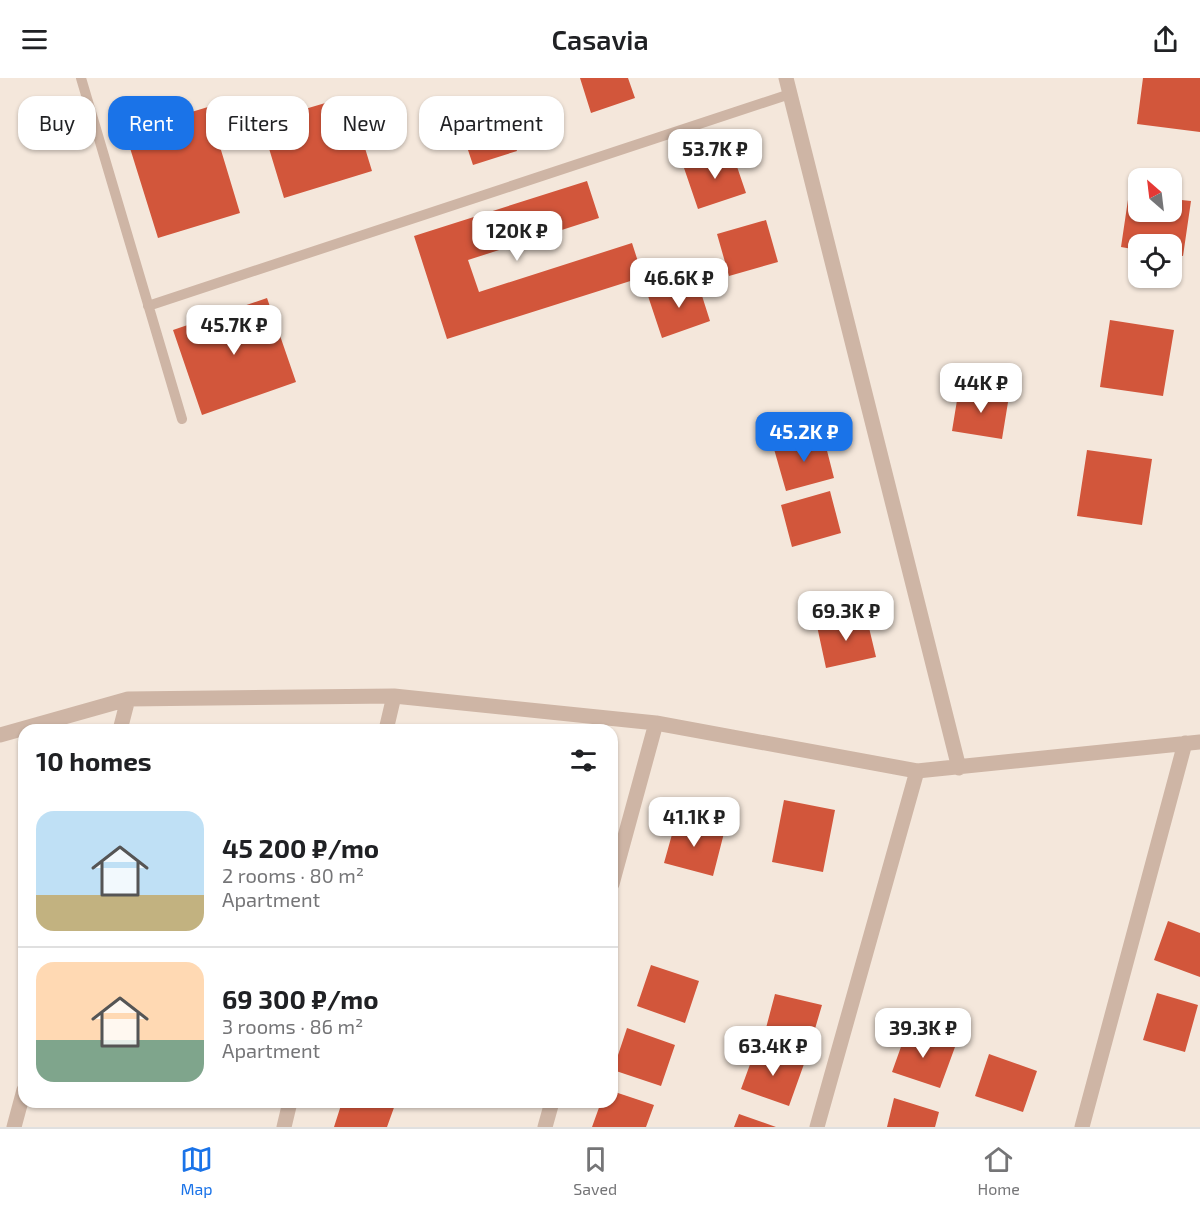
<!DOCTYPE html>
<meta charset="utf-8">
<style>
body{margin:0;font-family:"Exo 2",sans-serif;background:#f2f2f2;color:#202124;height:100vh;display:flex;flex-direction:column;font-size:22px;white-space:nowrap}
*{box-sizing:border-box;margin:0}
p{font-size:20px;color:#757577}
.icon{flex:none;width:33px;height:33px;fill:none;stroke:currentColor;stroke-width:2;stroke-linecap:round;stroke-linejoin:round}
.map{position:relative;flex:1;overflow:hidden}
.panel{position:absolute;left:18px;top:646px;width:600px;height:384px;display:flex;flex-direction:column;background:#fff;border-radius:18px;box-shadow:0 2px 4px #0004}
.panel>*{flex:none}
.hud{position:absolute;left:18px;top:18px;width:600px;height:54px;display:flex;gap:12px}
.needle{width:39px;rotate:332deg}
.fabs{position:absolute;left:1128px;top:90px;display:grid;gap:12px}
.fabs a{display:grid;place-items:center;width:54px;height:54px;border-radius:12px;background:#fff;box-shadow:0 2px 4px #0004;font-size:30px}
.price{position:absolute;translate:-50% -51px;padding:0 14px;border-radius:12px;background:#fff;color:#222;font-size:20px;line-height:39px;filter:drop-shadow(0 2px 3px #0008)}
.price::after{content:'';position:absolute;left:50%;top:36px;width:18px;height:14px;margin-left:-9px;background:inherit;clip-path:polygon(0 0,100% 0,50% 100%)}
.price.active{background:#1a73e8;color:#fff}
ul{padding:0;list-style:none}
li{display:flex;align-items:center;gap:18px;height:150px;padding:0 18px}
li+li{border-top:2px solid #e0e0e0}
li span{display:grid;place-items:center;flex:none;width:168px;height:120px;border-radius:18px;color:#555}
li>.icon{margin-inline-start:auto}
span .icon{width:72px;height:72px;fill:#fffc;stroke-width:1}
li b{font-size:26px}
h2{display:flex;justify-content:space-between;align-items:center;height:72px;padding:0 18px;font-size:26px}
.tag{padding:0 21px;border-radius:18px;background:#fff;box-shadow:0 2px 4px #0004;font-size:21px;line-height:54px}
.tag.active{background:#1a73e8;color:#fff}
header{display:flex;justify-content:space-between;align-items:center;height:78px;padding:0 18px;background:#fff;font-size:27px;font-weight:600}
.tab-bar{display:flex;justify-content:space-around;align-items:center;height:84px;border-top:2px solid #e0e0e0;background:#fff;font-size:16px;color:#757577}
.tab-bar a{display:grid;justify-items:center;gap:3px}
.tab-bar .active{color:#1a73e8}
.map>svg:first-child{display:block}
</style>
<header><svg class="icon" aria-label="menu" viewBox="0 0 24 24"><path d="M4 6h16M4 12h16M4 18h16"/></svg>Casavia<svg class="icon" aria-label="share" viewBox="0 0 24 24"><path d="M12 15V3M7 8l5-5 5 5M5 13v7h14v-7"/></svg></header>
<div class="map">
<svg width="1200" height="1049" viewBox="0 0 1200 1049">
<rect width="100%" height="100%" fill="#f4e7db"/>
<path fill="#d2563b" d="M 580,0 L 628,0 L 635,20 L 591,35 Z
M 1143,0 L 1200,0 L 1200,54 L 1137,46 Z
M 349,18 L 372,93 L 284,120 L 261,44 Z
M 500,22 L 517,73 L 473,87 L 456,36 Z
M 208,29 L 240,135 L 158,160 L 125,54 Z
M 732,74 L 746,115 L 698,131 L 684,90 Z
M 587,103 L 599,140 L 468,182 L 479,214 L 632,165 L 643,199 L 447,261 L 414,158 Z
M 1129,115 L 1138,116 L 1138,134 L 1172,134 L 1172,121 L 1191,123 L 1183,178 L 1172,176 L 1172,166 L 1138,166 L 1138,172 L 1121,169 Z
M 766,142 L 778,184 L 729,198 L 717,156 Z
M 697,202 L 710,243 L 662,260 L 648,218 Z
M 267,220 L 296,304 L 202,337 L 173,252 Z
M 1110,242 L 1174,252 L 1163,318 L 1100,309 Z
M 959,310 L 1009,318 L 1002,361 L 952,353 Z
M 823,357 L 834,400 L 786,413 L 774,371 Z
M 1087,372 L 1152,381 L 1142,447 L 1077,438 Z
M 830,413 L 841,455 L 792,469 L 781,427 Z
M 866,537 L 876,579 L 826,590 L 817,548 Z
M 784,722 L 835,732 L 823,794 L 772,784 Z
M 676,742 L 724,755 L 713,798 L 664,785 Z
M 1168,843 L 1200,855 L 1200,899 L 1154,882 Z
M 651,887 L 699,903 L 685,945 L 637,928 Z
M 1157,915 L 1198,927 L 1185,974 L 1143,962 Z
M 775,916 L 822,927 L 812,961 L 766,950 Z
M 627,950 L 675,967 L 661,1008 L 613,992 Z
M 907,952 L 955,969 L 940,1010 L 892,994 Z
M 756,970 L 804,986 L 789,1028 L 741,1011 Z
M 989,976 L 1037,993 L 1023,1034 L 975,1018 Z
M 612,1013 L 654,1027 L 646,1049 L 592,1049 L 601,1024 L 612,1024 Z
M 894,1020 L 939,1034 L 935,1049 L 887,1049 Z
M 342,1024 L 396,1024 L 387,1049 L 334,1049 Z
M 739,1036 L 776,1049 L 734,1049 Z"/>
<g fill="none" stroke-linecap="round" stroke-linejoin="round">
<path stroke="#ceb5a5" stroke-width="10" d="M 81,0 L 182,341
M 148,228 L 790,16"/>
<path stroke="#ceb5a5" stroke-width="15" d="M 786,0 L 959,690
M 120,652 L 128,621
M 386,652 L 394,618
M 0,657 L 128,621 L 394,618 L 656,645 L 917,693 L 1200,664
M 612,806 L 656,645
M 14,1049 L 24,1012
M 284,1049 L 290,1024
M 545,1049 L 552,1024
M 817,1049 L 917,693
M 1082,1049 L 1185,665"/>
</g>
</svg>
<div class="fabs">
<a><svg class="needle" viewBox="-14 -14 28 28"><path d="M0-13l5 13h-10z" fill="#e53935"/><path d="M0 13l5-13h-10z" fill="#757577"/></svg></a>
<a><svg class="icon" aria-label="locate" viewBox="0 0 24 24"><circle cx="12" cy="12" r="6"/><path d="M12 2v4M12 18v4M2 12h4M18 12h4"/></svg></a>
</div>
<b class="price" style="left:715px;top:102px">53.7K ₽</b>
<b class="price" style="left:517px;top:184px">120K ₽</b>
<b class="price" style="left:679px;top:231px">46.6K ₽</b>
<b class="price" style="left:234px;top:278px">45.7K ₽</b>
<b class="price" style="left:981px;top:336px">44K ₽</b>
<b class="price active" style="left:804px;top:385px">45.2K ₽</b>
<b class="price" style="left:846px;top:564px">69.3K ₽</b>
<b class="price" style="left:694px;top:770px">41.1K ₽</b>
<b class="price" style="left:923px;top:981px">39.3K ₽</b>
<b class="price" style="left:773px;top:999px">63.4K ₽</b>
<div class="hud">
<a class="tag">Buy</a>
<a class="tag active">Rent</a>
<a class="tag">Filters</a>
<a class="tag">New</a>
<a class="tag">Apartment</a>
</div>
<section class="panel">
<h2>10 homes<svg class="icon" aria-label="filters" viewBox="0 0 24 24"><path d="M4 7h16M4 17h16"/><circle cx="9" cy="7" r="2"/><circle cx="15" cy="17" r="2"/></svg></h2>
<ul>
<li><span style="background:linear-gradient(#bfe0f5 70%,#c2b280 0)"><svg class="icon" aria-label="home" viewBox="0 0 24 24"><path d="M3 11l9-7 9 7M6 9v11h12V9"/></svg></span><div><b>45 200 ₽/mo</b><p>2 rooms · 80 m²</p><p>Apartment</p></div></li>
<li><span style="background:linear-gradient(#ffd9b3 65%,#7fa58c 0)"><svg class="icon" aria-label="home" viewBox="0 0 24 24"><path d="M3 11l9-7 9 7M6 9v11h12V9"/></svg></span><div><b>69 300 ₽/mo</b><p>3 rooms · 86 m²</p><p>Apartment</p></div></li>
</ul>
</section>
</div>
<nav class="tab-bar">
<a class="active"><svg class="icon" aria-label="map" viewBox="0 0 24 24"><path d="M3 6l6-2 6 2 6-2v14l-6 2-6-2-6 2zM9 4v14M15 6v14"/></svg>Map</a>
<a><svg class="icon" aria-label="saved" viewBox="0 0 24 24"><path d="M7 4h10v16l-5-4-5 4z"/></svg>Saved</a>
<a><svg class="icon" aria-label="home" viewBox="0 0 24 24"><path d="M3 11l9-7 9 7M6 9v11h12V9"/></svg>Home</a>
</nav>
